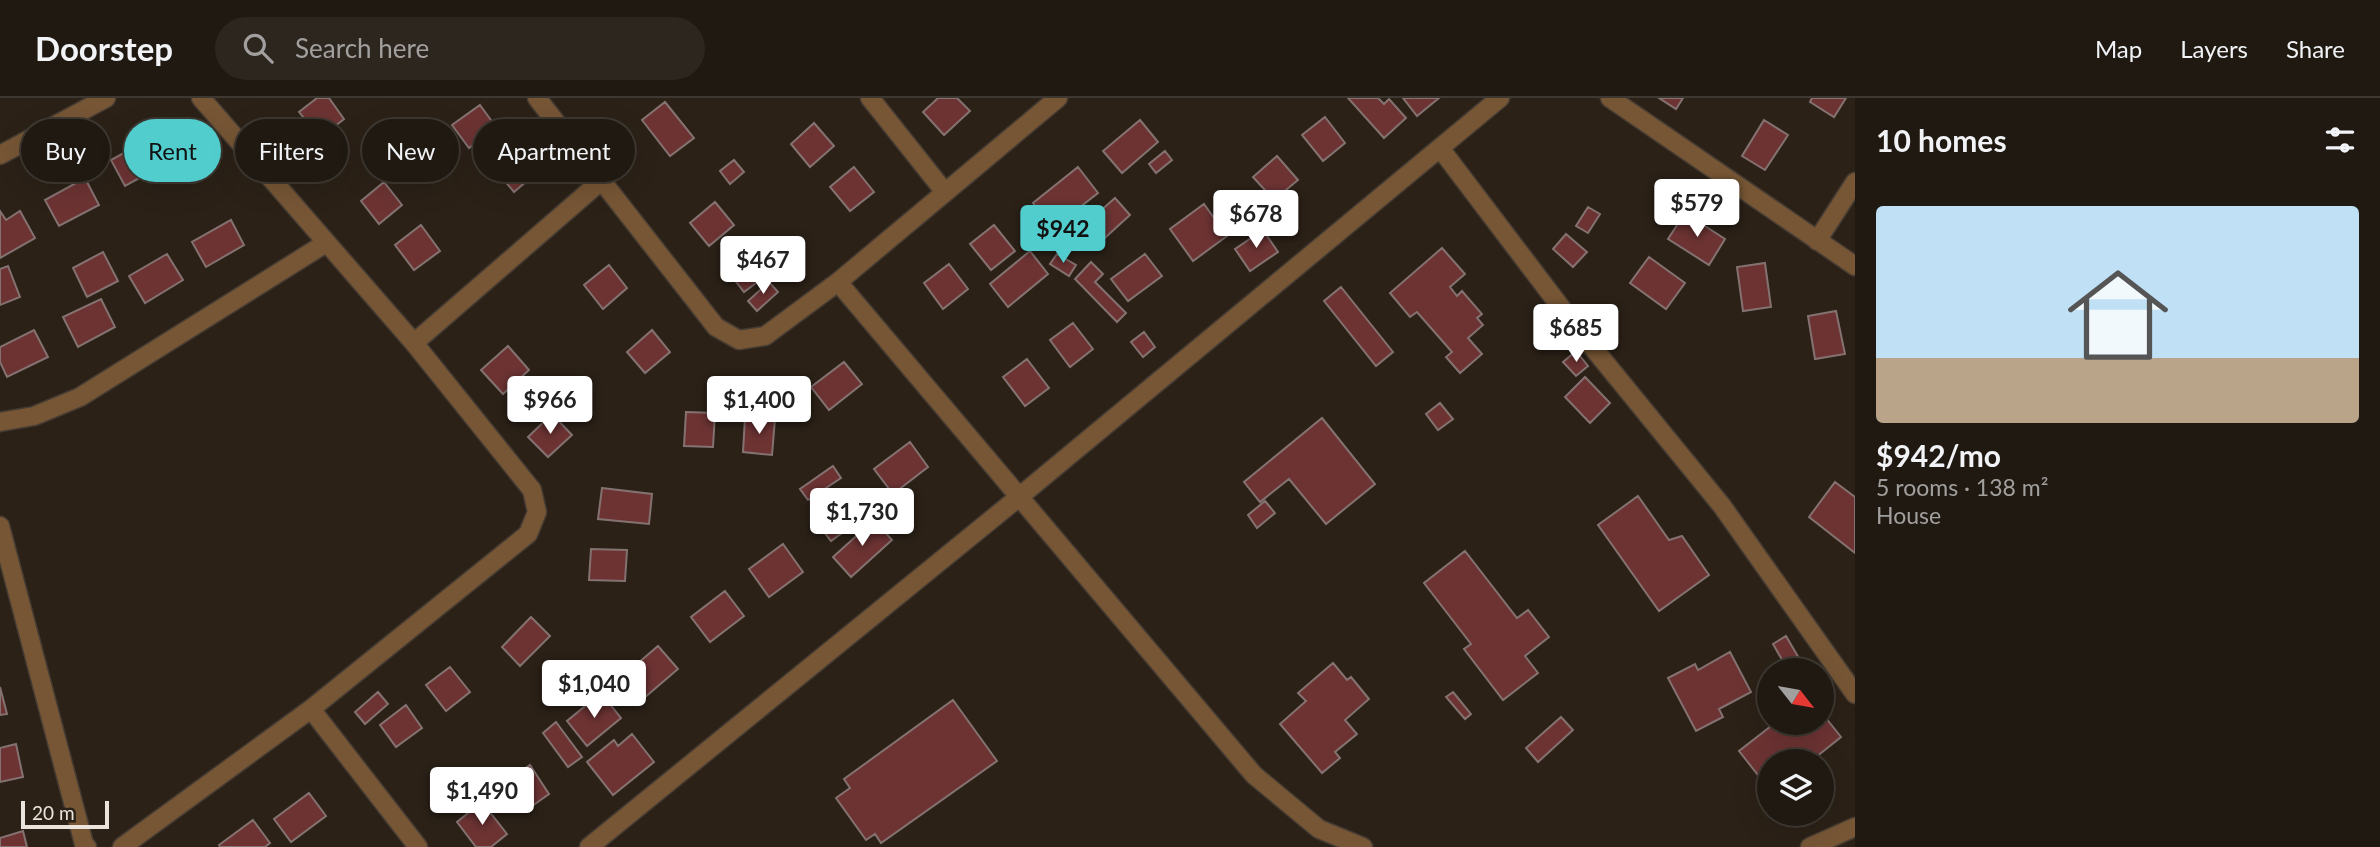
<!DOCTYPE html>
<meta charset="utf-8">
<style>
body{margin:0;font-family:Lato,sans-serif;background:#2d261f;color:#f1f3f6;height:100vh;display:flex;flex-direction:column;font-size:26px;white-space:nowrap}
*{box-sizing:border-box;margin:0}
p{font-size:23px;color:#a2a09f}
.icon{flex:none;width:38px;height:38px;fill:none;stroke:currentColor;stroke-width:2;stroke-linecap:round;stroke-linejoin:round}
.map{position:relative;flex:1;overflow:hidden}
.panel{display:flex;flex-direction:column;background:#201911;width:525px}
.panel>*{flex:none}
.guide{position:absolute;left:21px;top:21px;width:665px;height:63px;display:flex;gap:14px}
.needle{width:46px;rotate:121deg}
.tools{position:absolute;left:1757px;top:560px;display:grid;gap:14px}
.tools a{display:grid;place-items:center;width:77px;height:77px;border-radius:50%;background:#201911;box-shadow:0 7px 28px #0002,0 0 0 2px #3d3831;font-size:35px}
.scale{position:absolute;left:21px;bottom:18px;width:88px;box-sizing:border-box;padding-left:7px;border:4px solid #eae4dd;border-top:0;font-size:19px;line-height:24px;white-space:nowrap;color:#eae4dd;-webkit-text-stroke:5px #2b2117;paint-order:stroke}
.price{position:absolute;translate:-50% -60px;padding:0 16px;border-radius:7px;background:#fff;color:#222;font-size:23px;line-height:46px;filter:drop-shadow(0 2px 4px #0008)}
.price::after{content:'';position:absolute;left:50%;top:42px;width:21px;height:16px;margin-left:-10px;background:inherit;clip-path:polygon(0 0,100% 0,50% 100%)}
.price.active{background:#52cdce;color:#111}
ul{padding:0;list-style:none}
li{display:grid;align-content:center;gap:14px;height:371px;padding:0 21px}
li span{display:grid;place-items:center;height:217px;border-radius:7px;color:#555}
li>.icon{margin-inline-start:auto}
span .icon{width:126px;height:126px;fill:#fffc;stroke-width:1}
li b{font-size:30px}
h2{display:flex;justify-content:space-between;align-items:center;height:84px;padding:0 21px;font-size:30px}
.tag{padding:0 24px;border-radius:32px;background:#201911;box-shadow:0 7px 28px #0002,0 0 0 2px #3d3831;font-size:24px;line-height:63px}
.tag.active{background:#52cdce;color:#111}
header{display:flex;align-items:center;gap:42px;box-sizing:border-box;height:98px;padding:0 35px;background:#201911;border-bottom:2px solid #3d3831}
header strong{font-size:33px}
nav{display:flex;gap:38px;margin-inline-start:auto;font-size:24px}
.search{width:490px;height:63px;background:#2d261f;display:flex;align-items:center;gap:18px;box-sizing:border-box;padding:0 24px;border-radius:38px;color:#a2a09f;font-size:26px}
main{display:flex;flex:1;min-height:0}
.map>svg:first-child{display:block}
</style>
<header>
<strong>Doorstep</strong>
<div class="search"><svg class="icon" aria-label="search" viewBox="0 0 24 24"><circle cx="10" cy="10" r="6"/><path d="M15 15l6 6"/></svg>Search here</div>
<nav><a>Map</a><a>Layers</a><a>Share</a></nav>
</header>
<main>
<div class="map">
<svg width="1855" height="749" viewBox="0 0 1855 749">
<rect width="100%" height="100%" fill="#2b2117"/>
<path fill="#6d3333" stroke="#847271" stroke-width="2" d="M 317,0 L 329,0 L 344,21 L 320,40 L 299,14 Z
M 938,0 L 957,0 L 970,13 L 944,37 L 923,14 Z
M 1348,0 L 1378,0 L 1384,6 L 1389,1 L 1406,20 L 1384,40 Z
M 1403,0 L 1439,0 L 1417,18 Z
M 1659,0 L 1683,0 L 1676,11 Z
M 1812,0 L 1846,0 L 1834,19 L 1810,4 Z
M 665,4 L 694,40 L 670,58 L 642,22 Z
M 480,7 L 496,29 L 469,50 L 452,27 Z
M 1325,19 L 1345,45 L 1323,63 L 1302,37 Z
M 1140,22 L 1158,44 L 1122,75 L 1103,53 Z
M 1764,22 L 1788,37 L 1765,72 L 1742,58 Z
M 814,25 L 834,48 L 810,69 L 791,46 Z
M 151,40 L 165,66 L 125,88 L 111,62 Z
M 521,47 L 541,71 L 514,94 L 494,70 Z
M 1165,53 L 1172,62 L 1156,75 L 1149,66 Z
M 1277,58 L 1298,82 L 1274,102 L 1253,79 Z
M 734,62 L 744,74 L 730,86 L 720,73 Z
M 854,69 L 874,94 L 850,113 L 830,89 Z
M 1078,69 L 1098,95 L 1053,130 L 1033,105 Z
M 85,80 L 99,107 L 59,128 L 45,102 Z
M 384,84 L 402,107 L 379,126 L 361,103 Z
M 1115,100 L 1130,117 L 1096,148 L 1080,131 Z
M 715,104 L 734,127 L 709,148 L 690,125 Z
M 1204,106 L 1227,138 L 1193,163 L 1170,131 Z
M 1588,109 L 1600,116 L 1588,135 L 1576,128 Z
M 0,113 L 6,122 L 20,113 L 35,140 L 0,160 Z
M 1685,115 L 1725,141 L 1709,167 L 1668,141 Z
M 231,122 L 244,147 L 206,169 L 192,144 Z
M 421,127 L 440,153 L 414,172 L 395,147 Z
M 994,127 L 1015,153 L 991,172 L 970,146 Z
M 1263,132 L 1278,154 L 1250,173 L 1235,151 Z
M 1566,136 L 1587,154 L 1573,169 L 1553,151 Z
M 1442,150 L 1465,176 L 1450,189 L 1457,198 L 1462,193 L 1482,216 L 1477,220 L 1483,227 L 1468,240 L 1482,256 L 1460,275 L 1446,259 L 1452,254 L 1417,214 L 1410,219 L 1390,195 Z
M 756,151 L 772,173 L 744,194 L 727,172 Z
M 1030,153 L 1048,176 L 1008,209 L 990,186 Z
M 103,154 L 118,183 L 87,199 L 73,170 Z
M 167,156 L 183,182 L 145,205 L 129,178 Z
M 1057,156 L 1076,167 L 1069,178 L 1050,166 Z
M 1145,156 L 1162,178 L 1128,203 L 1111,181 Z
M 1649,159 L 1685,185 L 1666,211 L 1630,185 Z
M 1091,164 L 1103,176 L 1095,184 L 1126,215 L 1117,224 L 1075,181 Z
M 1765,165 L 1771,209 L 1743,213 L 1737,169 Z
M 949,166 L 968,191 L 943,211 L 924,185 Z
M 609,167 L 627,190 L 603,211 L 584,187 Z
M 8,168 L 20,199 L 0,207 L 0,171 Z
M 769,184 L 778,194 L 757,213 L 748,203 Z
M 1341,189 L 1393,254 L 1376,268 L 1324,203 Z
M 101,201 L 115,229 L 78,249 L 63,219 Z
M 1836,213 L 1845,256 L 1815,261 L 1808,218 Z
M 1073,225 L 1093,251 L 1070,269 L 1050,242 Z
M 34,232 L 48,259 L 7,279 L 0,264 L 0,249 Z
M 652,232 L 670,254 L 645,275 L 627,254 Z
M 1144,234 L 1155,249 L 1143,259 L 1131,244 Z
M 508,248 L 529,272 L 503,296 L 481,272 Z
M 1576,253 L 1588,268 L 1576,278 L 1563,264 Z
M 1027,261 L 1049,290 L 1025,308 L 1003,279 Z
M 844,264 L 862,286 L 829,312 L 811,289 Z
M 1585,279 L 1610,305 L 1590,325 L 1565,299 Z
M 1440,305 L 1453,321 L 1438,332 L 1426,316 Z
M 686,314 L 715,315 L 713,349 L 684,348 Z
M 552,316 L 572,337 L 548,359 L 528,339 Z
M 745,319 L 775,321 L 772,357 L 743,354 Z
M 1322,320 L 1375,386 L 1326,426 L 1289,381 L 1260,404 L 1244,384 Z
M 910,344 L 928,369 L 893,396 L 874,371 Z
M 833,368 L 841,380 L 808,402 L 800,391 Z
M 1835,384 L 1855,399 L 1855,455 L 1809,419 Z
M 602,390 L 652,396 L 649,426 L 598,421 Z
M 851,392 L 869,415 L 831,443 L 814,421 Z
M 1638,398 L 1669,442 L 1682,438 L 1709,477 L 1659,513 L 1598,427 Z
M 1265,403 L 1275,415 L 1257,430 L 1248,417 Z
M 874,422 L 892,442 L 851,479 L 833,459 Z
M 783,446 L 803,474 L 769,499 L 749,471 Z
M 591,451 L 627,452 L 625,483 L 589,482 Z
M 1465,453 L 1517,520 L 1528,512 L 1549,539 L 1525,558 L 1538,575 L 1503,602 L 1464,551 L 1471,546 L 1424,485 Z
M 725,493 L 744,518 L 710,544 L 691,519 Z
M 531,519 L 550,538 L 520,568 L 502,549 Z
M 1786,538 L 1803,567 L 1793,572 L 1788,572 L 1773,546 Z
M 658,548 L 678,571 L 644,600 L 624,577 Z
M 1730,554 L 1751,594 L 1719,611 L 1723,619 L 1696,633 L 1668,580 L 1695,566 L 1698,572 Z
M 1333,565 L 1347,582 L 1351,579 L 1369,601 L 1345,622 L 1357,636 L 1335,654 L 1340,660 L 1322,675 L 1280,626 L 1306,603 L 1298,595 Z
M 450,569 L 470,594 L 446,613 L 426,587 Z
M 0,589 L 7,616 L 0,617 Z
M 378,594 L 388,606 L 365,626 L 355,614 Z
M 1453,594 L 1471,616 L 1465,621 L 1446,599 Z
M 601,595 L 621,620 L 587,648 L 567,623 Z
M 953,602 L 997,663 L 881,745 L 875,736 L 866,742 L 836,700 L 850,690 L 844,681 Z
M 406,607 L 422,630 L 396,649 L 380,627 Z
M 1822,615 L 1841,639 L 1811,663 L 1769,663 L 1769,691 L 1739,653 L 1775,625 L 1822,625 Z
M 1561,619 L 1573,632 L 1538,664 L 1526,650 Z
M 556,624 L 582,659 L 568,669 L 543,635 Z
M 632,636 L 654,664 L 613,697 L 587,664 L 614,642 L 618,648 Z
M 16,646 L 23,679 L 0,684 L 0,650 Z
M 530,667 L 549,696 L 525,713 L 506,684 Z
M 309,695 L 326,718 L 291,744 L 274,721 Z
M 482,704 L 507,736 L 491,749 L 476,749 L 457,724 Z
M 253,722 L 270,745 L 265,749 L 220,749 L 219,747 Z
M 23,733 L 27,749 L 0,749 L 0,740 Z"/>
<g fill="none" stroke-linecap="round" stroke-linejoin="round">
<defs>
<path id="minor" d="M 537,0 L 716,229 L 739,242 L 765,238 L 838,184 L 1058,0
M 870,0 L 944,93
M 1610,0 L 1855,168
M 1440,50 L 1572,224 L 1722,408 L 1855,596
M 0,57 L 106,0
M 1817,143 L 1855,84
M 838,184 L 1254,677 L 1319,731 L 1363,749
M 414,245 L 601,83
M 0,324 L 34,318 L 80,299 L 326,145
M 0,428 L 84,746 L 87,749
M 311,611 L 418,749
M 122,749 L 311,611 L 528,436 L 537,414 L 532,392 L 414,245 L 201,0
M 589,749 L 1019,399 L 1500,0
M 1810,749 L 1855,729"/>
</defs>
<use href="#minor" stroke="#463c33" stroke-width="21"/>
<use href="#minor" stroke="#765635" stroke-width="18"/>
</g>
</svg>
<div class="tools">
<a><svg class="needle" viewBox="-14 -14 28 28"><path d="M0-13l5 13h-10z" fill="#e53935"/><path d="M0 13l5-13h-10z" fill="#a2a09f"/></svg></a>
<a><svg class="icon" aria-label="layers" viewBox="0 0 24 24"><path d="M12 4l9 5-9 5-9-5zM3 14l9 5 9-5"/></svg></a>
</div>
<div class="scale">20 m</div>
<b class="price" style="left:1697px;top:141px">$579</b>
<b class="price" style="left:1256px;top:152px">$678</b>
<b class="price active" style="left:1063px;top:167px">$942</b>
<b class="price" style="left:763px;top:198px">$467</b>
<b class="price" style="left:1576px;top:266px">$685</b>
<b class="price" style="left:550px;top:338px">$966</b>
<b class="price" style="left:759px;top:338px">$1,400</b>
<b class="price" style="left:862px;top:450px">$1,730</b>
<b class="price" style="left:594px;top:622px">$1,040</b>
<b class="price" style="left:482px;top:729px">$1,490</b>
<div class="guide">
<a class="tag">Buy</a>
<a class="tag active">Rent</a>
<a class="tag">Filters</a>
<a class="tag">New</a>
<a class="tag">Apartment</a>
</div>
</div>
<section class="panel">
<h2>10 homes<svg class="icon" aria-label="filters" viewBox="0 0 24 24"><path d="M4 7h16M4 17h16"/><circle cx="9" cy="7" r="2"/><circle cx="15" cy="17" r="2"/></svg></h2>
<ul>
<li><span style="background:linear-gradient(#bfe0f5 70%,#b9a48a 0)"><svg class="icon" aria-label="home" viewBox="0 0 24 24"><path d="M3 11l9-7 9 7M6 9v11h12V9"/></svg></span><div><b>$942/mo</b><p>5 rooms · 138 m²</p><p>House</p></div></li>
</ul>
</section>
</main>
